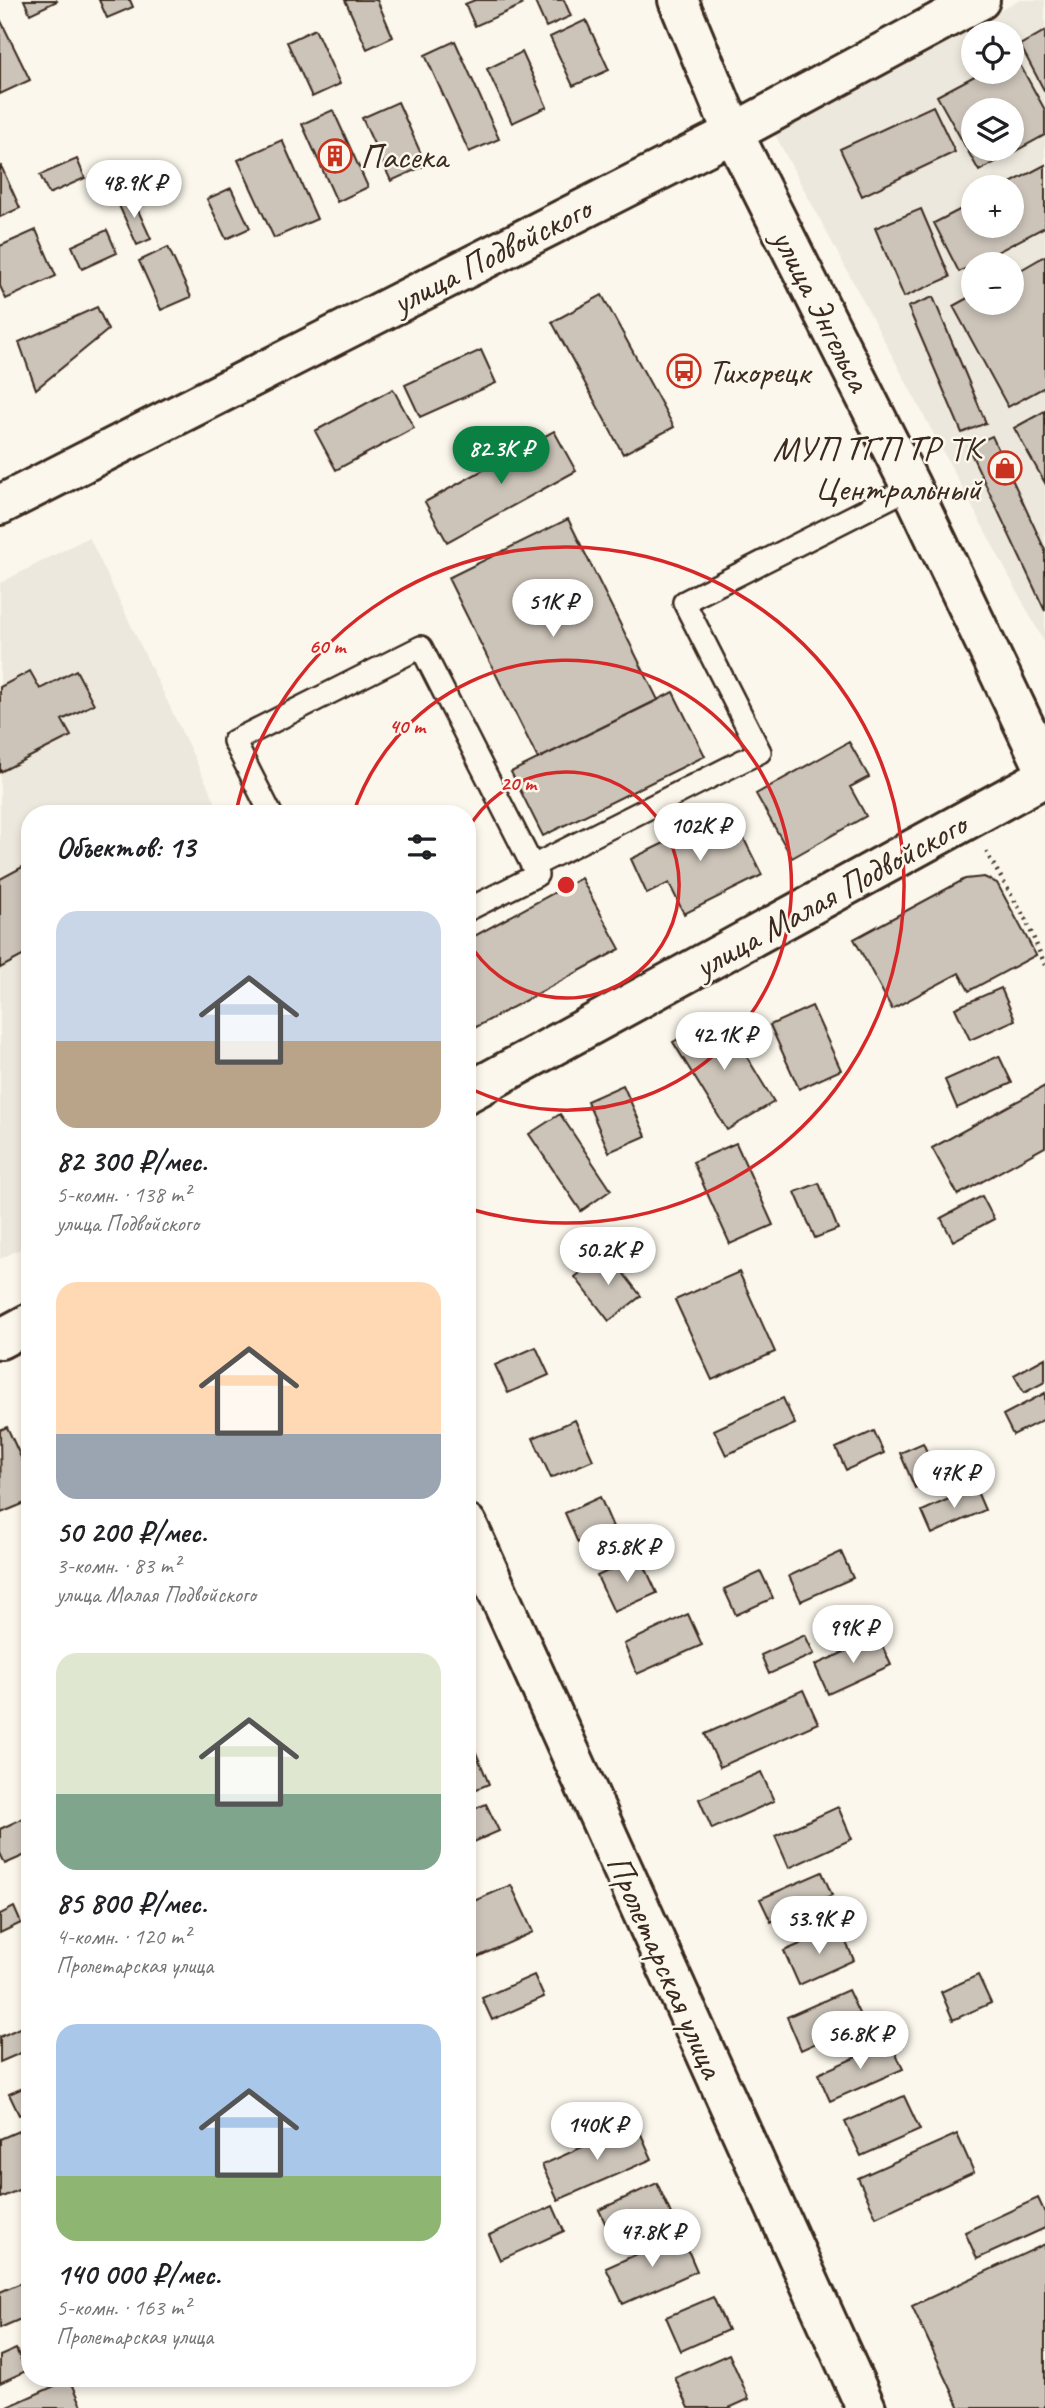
<!DOCTYPE html>
<html lang="ru">
<meta charset="utf-8">
<style>
body{margin:0;font-family:Caveat,sans-serif;background:#f6f6f6;color:#202124;height:100vh;display:flex;flex-direction:column;font-size:26px;white-space:nowrap}
*{box-sizing:border-box;margin:0}
p{font-size:23px;color:#757577}
.icon{flex:none;width:38px;height:38px;fill:none;stroke:currentColor;stroke-width:2;stroke-linecap:round;stroke-linejoin:round}
.map{position:relative;flex:1;overflow:hidden}
.side{position:absolute;left:21px;top:805px;width:455px;height:1582px;display:flex;flex-direction:column;background:#fff;border-radius:28px;box-shadow:0 4px 10px #0003}
.side>*{flex:none}
.buttons{position:absolute;left:961px;top:21px;display:grid;gap:14px}
.buttons a{display:grid;place-items:center;width:63px;height:63px;border-radius:50%;background:#fff;box-shadow:0 4px 10px #0003;font-size:35px}
.price{position:absolute;translate:-50% -60px;padding:0 16px;border-radius:24px;background:#fff;color:#222;font-size:23px;line-height:46px;filter:drop-shadow(0 2px 4px #0008)}
.price::after{content:'';position:absolute;left:50%;top:42px;width:21px;height:16px;margin-left:-10px;background:inherit;clip-path:polygon(0 0,100% 0,50% 100%)}
.price.active{background:#0b8043;color:#fff}
ul{padding:0;list-style:none}
li{display:grid;align-content:center;gap:14px;height:371px;padding:0 35px}
li span{display:grid;place-items:center;height:217px;border-radius:21px;color:#555}
li>.icon{margin-inline-start:auto}
span .icon{width:126px;height:126px;fill:#fffc;stroke-width:1}
li b{font-size:30px}
h2{display:flex;justify-content:space-between;align-items:center;height:84px;padding:0 35px;font-size:30px}
.map>svg:first-child{display:block}
</style>
<div class="map">
<svg width="1045" height="2408" viewBox="0 0 1045 2408">
<rect width="100%" height="100%" fill="#fbf7ec"/>
<filter id="ink" filterUnits="userSpaceOnUse"><feTurbulence type="fractalNoise" baseFrequency=".0143" numOctaves="2"/><feDisplacementMap in="SourceGraphic" scale="14" xChannelSelector="R" yChannelSelector="G"/><feConvolveMatrix kernelMatrix="1 2 1 2 8 2 1 2 1" color-interpolation-filters="sRGB"/></filter>
<g filter="url(#ink)">
<path fill="#ede8dd" fill-rule="evenodd" d="M 1020,0 L 1045,0 L 1045,644 L 772,129 ZM 973,33 L 1012,33 L 1012,72 L 973,72 ZM 973,110 L 1012,110 L 1012,149 L 973,149 ZM 973,187 L 1012,187 L 1012,226 L 973,226 ZM 973,264 L 1012,264 L 1012,303 L 973,303 Z
M 89,537 L 221,814 L 30,814 L 30,1244 L 0,1259 L 0,583 Z"/>
<path fill="#ccc4b9" stroke="#3b2a1e" stroke-width="2" fill-rule="evenodd" d="M 24,0 L 56,0 L 57,1 L 30,14 Z
M 99,0 L 130,0 L 133,7 L 107,18 Z
M 345,0 L 377,0 L 393,37 L 367,49 Z
M 475,0 L 520,0 L 522,5 L 475,26 L 465,4 Z
M 534,0 L 564,0 L 571,16 L 546,27 Z
M 0,19 L 30,80 L 0,94 Z
M 586,20 L 609,70 L 573,86 L 550,37 Z
M 315,29 L 340,84 L 312,97 L 287,42 Z
M 1045,31 L 1045,92 L 1020,45 Z
M 455,41 L 499,139 L 469,152 L 425,55 Z
M 522,52 L 547,107 L 512,123 L 487,69 Z
M 1014,54 L 1045,110 L 1045,135 L 979,171 L 937,96 L 982,72 L 1012,72 ZM 973,110 L 1012,110 L 1012,149 L 973,149 Z
M 398,102 L 426,165 L 391,181 L 362,118 Z
M 933,106 L 955,152 L 862,196 L 840,149 Z
M 333,110 L 368,187 L 337,202 L 302,124 Z
M 282,140 L 317,219 L 274,238 L 238,160 Z
M 77,159 L 85,178 L 49,194 L 40,175 Z
M 1045,165 L 1045,227 L 959,272 L 934,223 L 973,203 L 973,226 L 1012,226 L 1012,187 L 1003,187 Z
M 1,166 L 20,208 L 0,217 L 0,167 Z
M 231,188 L 250,228 L 226,239 L 207,199 Z
M 131,195 L 151,239 L 137,245 L 117,201 Z
M 921,209 L 950,277 L 904,297 L 875,228 Z
M 36,230 L 56,276 L 6,299 L 0,286 L 0,246 Z
M 107,230 L 117,253 L 82,269 L 72,246 Z
M 168,247 L 191,297 L 161,310 L 139,261 Z
M 1045,256 L 1045,387 L 1008,407 L 953,306 L 973,295 L 973,303 L 1012,303 L 1012,275 Z
M 602,295 L 674,427 L 623,454 L 552,322 Z
M 933,297 L 986,423 L 962,433 L 908,307 Z
M 97,307 L 108,330 L 36,389 L 19,342 Z
M 481,350 L 496,383 L 420,417 L 405,385 Z
M 393,389 L 414,428 L 336,470 L 315,431 Z
M 1045,411 L 1045,483 L 1014,428 Z
M 554,431 L 576,471 L 447,542 L 425,502 Z
M 992,436 L 1045,550 L 1045,611 L 968,447 Z
M 568,519 L 658,700 L 538,759 L 448,578 Z
M 76,670 L 94,704 L 62,720 L 71,736 L 0,772 L 0,687 L 30,671 L 40,689 Z
M 673,692 L 705,756 L 543,836 L 511,772 Z
M 849,742 L 869,777 L 850,787 L 866,816 L 792,858 L 756,794 Z
M 730,811 L 762,875 L 684,914 L 669,883 L 647,894 L 631,859 Z
M 30,863 L 30,952 L 0,968 L 0,879 Z
M 984,877 L 997,883 L 1036,955 L 969,991 L 959,973 L 892,1009 L 854,939 L 965,879 Z
M 581,878 L 620,949 L 467,1032 L 467,940 Z
M 1001,988 L 1015,1020 L 970,1040 L 955,1008 Z
M 812,1006 L 841,1070 L 799,1089 L 770,1025 Z
M 721,1014 L 774,1102 L 727,1130 L 673,1042 Z
M 999,1056 L 1012,1083 L 957,1108 L 945,1080 Z
M 623,1085 L 646,1136 L 609,1152 L 587,1101 Z
M 1045,1086 L 1045,1147 L 958,1195 L 932,1148 Z
M 560,1114 L 611,1190 L 581,1211 L 529,1134 Z
M 736,1143 L 773,1225 L 730,1244 L 693,1162 Z
M 819,1183 L 838,1229 L 815,1238 L 795,1192 Z
M 982,1196 L 994,1219 L 953,1241 L 941,1218 Z
M 607,1252 L 641,1296 L 609,1321 L 575,1277 Z
M 739,1272 L 775,1352 L 712,1380 L 675,1300 Z
M 536,1347 L 549,1375 L 508,1393 L 495,1365 Z
M 1045,1358 L 1045,1382 L 1024,1393 L 1014,1375 Z
M 1045,1393 L 1045,1419 L 1013,1435 L 1003,1415 Z
M 783,1398 L 795,1424 L 726,1455 L 714,1430 Z
M 575,1420 L 593,1460 L 551,1478 L 533,1438 Z
M 7,1427 L 30,1477 L 30,1501 L 1,1513 L 0,1430 Z
M 874,1431 L 884,1453 L 846,1470 L 836,1448 Z
M 923,1443 L 938,1477 L 915,1488 L 900,1453 Z
M 975,1487 L 985,1510 L 932,1534 L 922,1511 Z
M 600,1497 L 613,1527 L 578,1543 L 565,1513 Z
M 841,1552 L 853,1578 L 801,1601 L 789,1576 Z
M 640,1556 L 657,1593 L 614,1612 L 597,1576 Z
M 761,1572 L 773,1598 L 736,1615 L 724,1589 Z
M 688,1614 L 702,1645 L 637,1674 L 624,1644 Z
M 805,1635 L 814,1654 L 769,1674 L 761,1655 Z
M 878,1637 L 891,1665 L 828,1694 L 815,1665 Z
M 803,1690 L 818,1723 L 720,1767 L 705,1734 Z
M 467,1731 L 489,1784 L 467,1793 Z
M 761,1772 L 774,1801 L 712,1829 L 699,1799 Z
M 486,1804 L 499,1831 L 467,1845 L 467,1812 Z
M 838,1807 L 852,1839 L 789,1868 L 775,1836 Z
M 30,1815 L 30,1853 L 5,1864 L 0,1853 L 0,1829 Z
M 822,1872 L 832,1895 L 771,1922 L 760,1899 Z
M 511,1885 L 533,1932 L 471,1960 L 467,1952 L 467,1904 Z
M 14,1907 L 21,1923 L 0,1933 L 0,1914 Z
M 839,1927 L 854,1960 L 799,1985 L 784,1951 Z
M 534,1975 L 544,1997 L 492,2020 L 482,1998 Z
M 978,1975 L 991,2003 L 953,2020 L 941,1992 Z
M 848,1990 L 863,2022 L 801,2050 L 787,2017 Z
M 30,2023 L 30,2049 L 0,2062 L 0,2037 Z
M 890,2042 L 903,2069 L 830,2101 L 818,2074 Z
M 30,2085 L 30,2110 L 19,2115 L 9,2094 Z
M 904,2096 L 920,2130 L 861,2156 L 845,2122 Z
M 636,2123 L 652,2159 L 558,2200 L 542,2165 Z
M 30,2126 L 30,2185 L 0,2198 L 0,2139 Z
M 957,2134 L 974,2172 L 876,2217 L 858,2178 Z
M 657,2183 L 676,2225 L 618,2251 L 599,2210 Z
M 1038,2198 L 1045,2213 L 1045,2228 L 977,2259 L 965,2232 Z
M 553,2206 L 564,2231 L 500,2260 L 489,2235 Z
M 681,2234 L 697,2271 L 623,2304 L 606,2268 Z
M 1045,2244 L 1045,2408 L 960,2408 L 912,2306 Z
M 21,2283 L 30,2302 L 30,2315 L 0,2328 L 0,2292 Z
M 713,2297 L 728,2330 L 681,2351 L 666,2317 Z
M 16,2349 L 26,2371 L 0,2383 L 0,2356 Z
M 729,2354 L 749,2399 L 729,2408 L 689,2408 L 675,2378 Z
M 70,2379 L 83,2408 L 5,2408 Z"/>
<g fill="none" stroke-linecap="round" stroke-linejoin="round">
<defs>
<path id="lane" d="M 271,814 L 234,741 L 421,647 L 537,875 L 467,910
M 533,866 L 760,752 L 684,602 L 911,487"/>
<path id="street" d="M 0,505 L 733,133 L 980,0
M 467,1093 L 1045,777
M 0,1339 L 30,1323
M 467,1524 L 866,2408"/>
<path id="secondary" d="M 678,0 L 733,133 L 911,487 L 1045,769"/>
</defs>
<use href="#lane" stroke="#3b2a1e" stroke-width="26"/>
<use href="#street" stroke="#3b2a1e" stroke-width="44"/>
<use href="#secondary" stroke="#3b2a1e" stroke-width="44"/>
<path stroke="#3b2a1e" stroke-width="4.5" stroke-dasharray="2 5" stroke-linecap="butt" d="M 986,852 L 1026,920 L 1045,965"/>
<use href="#lane" stroke="#fbf7ec" stroke-width="21"/>
<use href="#street" stroke="#fbf7ec" stroke-width="38"/>
<use href="#secondary" stroke="#fbf7ec" stroke-width="38"/>
</g>
</g>
<g fill="none" stroke="#d62828" stroke-width="3.5">
<path d="M468 829A113 113 0 1 1 468 941"/>
<path d="M353 814A225 225 0 1 1 467 1087"/>
<path d="M236 812A338 338 0 1 1 470 1209"/>
</g>
<defs>
<symbol id="building-ring" viewBox="-11 -11 22 22"><circle r="9.5" fill="#fbf7ec" stroke="#c8321e" stroke-width="1.5"/><path d="M-4-6H4V6H1V3H-1V6H-4ZM-2.5-4.3h1.7v1.8h-1.7ZM.8-4.3h1.7v1.8H.8ZM-2.5-1h1.7V.8h-1.7ZM.8-1h1.7V.8H.8Z" fill="#c8321e"/></symbol>
<symbol id="bus-ring" viewBox="-11 -11 22 22"><circle r="9.5" fill="#fbf7ec" stroke="#c8321e" stroke-width="1.5"/><path d="M-5-6H5V4H4V6H2V4H-2V6H-4V4H-5ZM-3.5-4V0h7V-4ZM-3.5 1.2v1.5H-2V1.2ZM2 1.2v1.5H3.5V1.2Z" fill="#c8321e"/></symbol>
<symbol id="shop-ring" viewBox="-11 -11 22 22"><circle r="9.5" fill="#fbf7ec" stroke="#c8321e" stroke-width="1.5"/><path d="M-5-2.5h2.3a2.7 3.5 0 0 1 5.4 0H5L5.5 6h-11ZM-1.5-2.5h3a1.5 2.3 0 0 0-3 0Z" fill="#c8321e"/></symbol>
</defs>
<g fill-rule="evenodd">
<use href="#building-ring" x="316" y="137" width="38" height="38"/>
<use href="#bus-ring" x="665" y="352" width="38" height="38"/>
<use href="#shop-ring" x="986" y="449" width="38" height="38"/>
</g>
<g text-anchor="middle" stroke-width="5" stroke-linejoin="round" paint-order="stroke">
<g font-size="35" fill="#3b2a1e" stroke="#fbf7ec" text-anchor="start">
<text x="360" y="168">Пасека</text>
<text x="708" y="383">Тихорецк</text>
<text x="981" y="460" text-anchor="end">МУП ТГП ТР ТК<tspan x="981" dy="40">Центральный</tspan></text>
</g>
<g font-size="35" fill="#3b2a1e" stroke="#fbf7ec">
<text transform="translate(491 255) rotate(-27)" y="12">улица Подвойского</text>
<text transform="translate(822 310) rotate(63)" y="12">улица Энгельса</text>
<text transform="translate(830 895) rotate(-29)" y="12">улица Малая Подвойского</text>
<text transform="translate(666 1966) rotate(66)" y="12">Пролетарская улица</text>
</g>
</g>
<circle cx="566" cy="885" r="10" fill="#d62828" stroke="#fbf7ec" stroke-width="3.5"/>
<g font-size="21" text-anchor="middle" font-weight="bold" fill="#d62828" stroke="#fbf7ec" stroke-width="5" stroke-linejoin="round" paint-order="stroke">
<text x="327" y="653">60 m</text>
<text x="407" y="733">40 m</text>
<text x="518" y="790">20 m</text>
</g>
</svg>
<div class="buttons">
<a><svg class="icon" aria-label="locate" viewBox="0 0 24 24"><circle cx="12" cy="12" r="6"/><path d="M12 2v4M12 18v4M2 12h4M18 12h4"/></svg></a>
<a><svg class="icon" aria-label="layers" viewBox="0 0 24 24"><path d="M12 4l9 5-9 5-9-5zM3 14l9 5 9-5"/></svg></a>
<a>+</a>
<a>−</a>
</div>
<b class="price" style="left:134px;top:220px">48.9K ₽</b>
<b class="price active" style="left:501px;top:486px">82.3K ₽</b>
<b class="price" style="left:553px;top:639px">51K ₽</b>
<b class="price" style="left:700px;top:863px">102K ₽</b>
<b class="price" style="left:724px;top:1072px">42.1K ₽</b>
<b class="price" style="left:608px;top:1287px">50.2K ₽</b>
<b class="price" style="left:954px;top:1510px">47K ₽</b>
<b class="price" style="left:627px;top:1584px">85.8K ₽</b>
<b class="price" style="left:853px;top:1665px">99K ₽</b>
<b class="price" style="left:819px;top:1956px">53.9K ₽</b>
<b class="price" style="left:860px;top:2071px">56.8K ₽</b>
<b class="price" style="left:597px;top:2162px">140K ₽</b>
<b class="price" style="left:652px;top:2269px">47.8K ₽</b>
<section class="side">
<h2>Объектов: 13<svg class="icon" aria-label="filters" viewBox="0 0 24 24"><path d="M4 7h16M4 17h16"/><circle cx="9" cy="7" r="2"/><circle cx="15" cy="17" r="2"/></svg></h2>
<ul>
<li><span style="background:linear-gradient(#c9d6e8 60%,#b9a48a 0)"><svg class="icon" aria-label="home" viewBox="0 0 24 24"><path d="M3 11l9-7 9 7M6 9v11h12V9"/></svg></span><div><b>82 300 ₽/мес.</b><p>5-комн. · 138 m²</p><p>улица Подвойского</p></div></li>
<li><span style="background:linear-gradient(#ffd9b3 70%,#9aa5b1 0)"><svg class="icon" aria-label="home" viewBox="0 0 24 24"><path d="M3 11l9-7 9 7M6 9v11h12V9"/></svg></span><div><b>50 200 ₽/мес.</b><p>3-комн. · 83 m²</p><p>улица Малая Подвойского</p></div></li>
<li><span style="background:linear-gradient(#dfe7d0 65%,#7fa58c 0)"><svg class="icon" aria-label="home" viewBox="0 0 24 24"><path d="M3 11l9-7 9 7M6 9v11h12V9"/></svg></span><div><b>85 800 ₽/мес.</b><p>4-комн. · 120 m²</p><p>Пролетарская улица</p></div></li>
<li><span style="background:linear-gradient(#a9c7e8 70%,#8fb573 0)"><svg class="icon" aria-label="home" viewBox="0 0 24 24"><path d="M3 11l9-7 9 7M6 9v11h12V9"/></svg></span><div><b>140 000 ₽/мес.</b><p>5-комн. · 163 m²</p><p>Пролетарская улица</p></div></li>
</ul>
</section>
</div>
